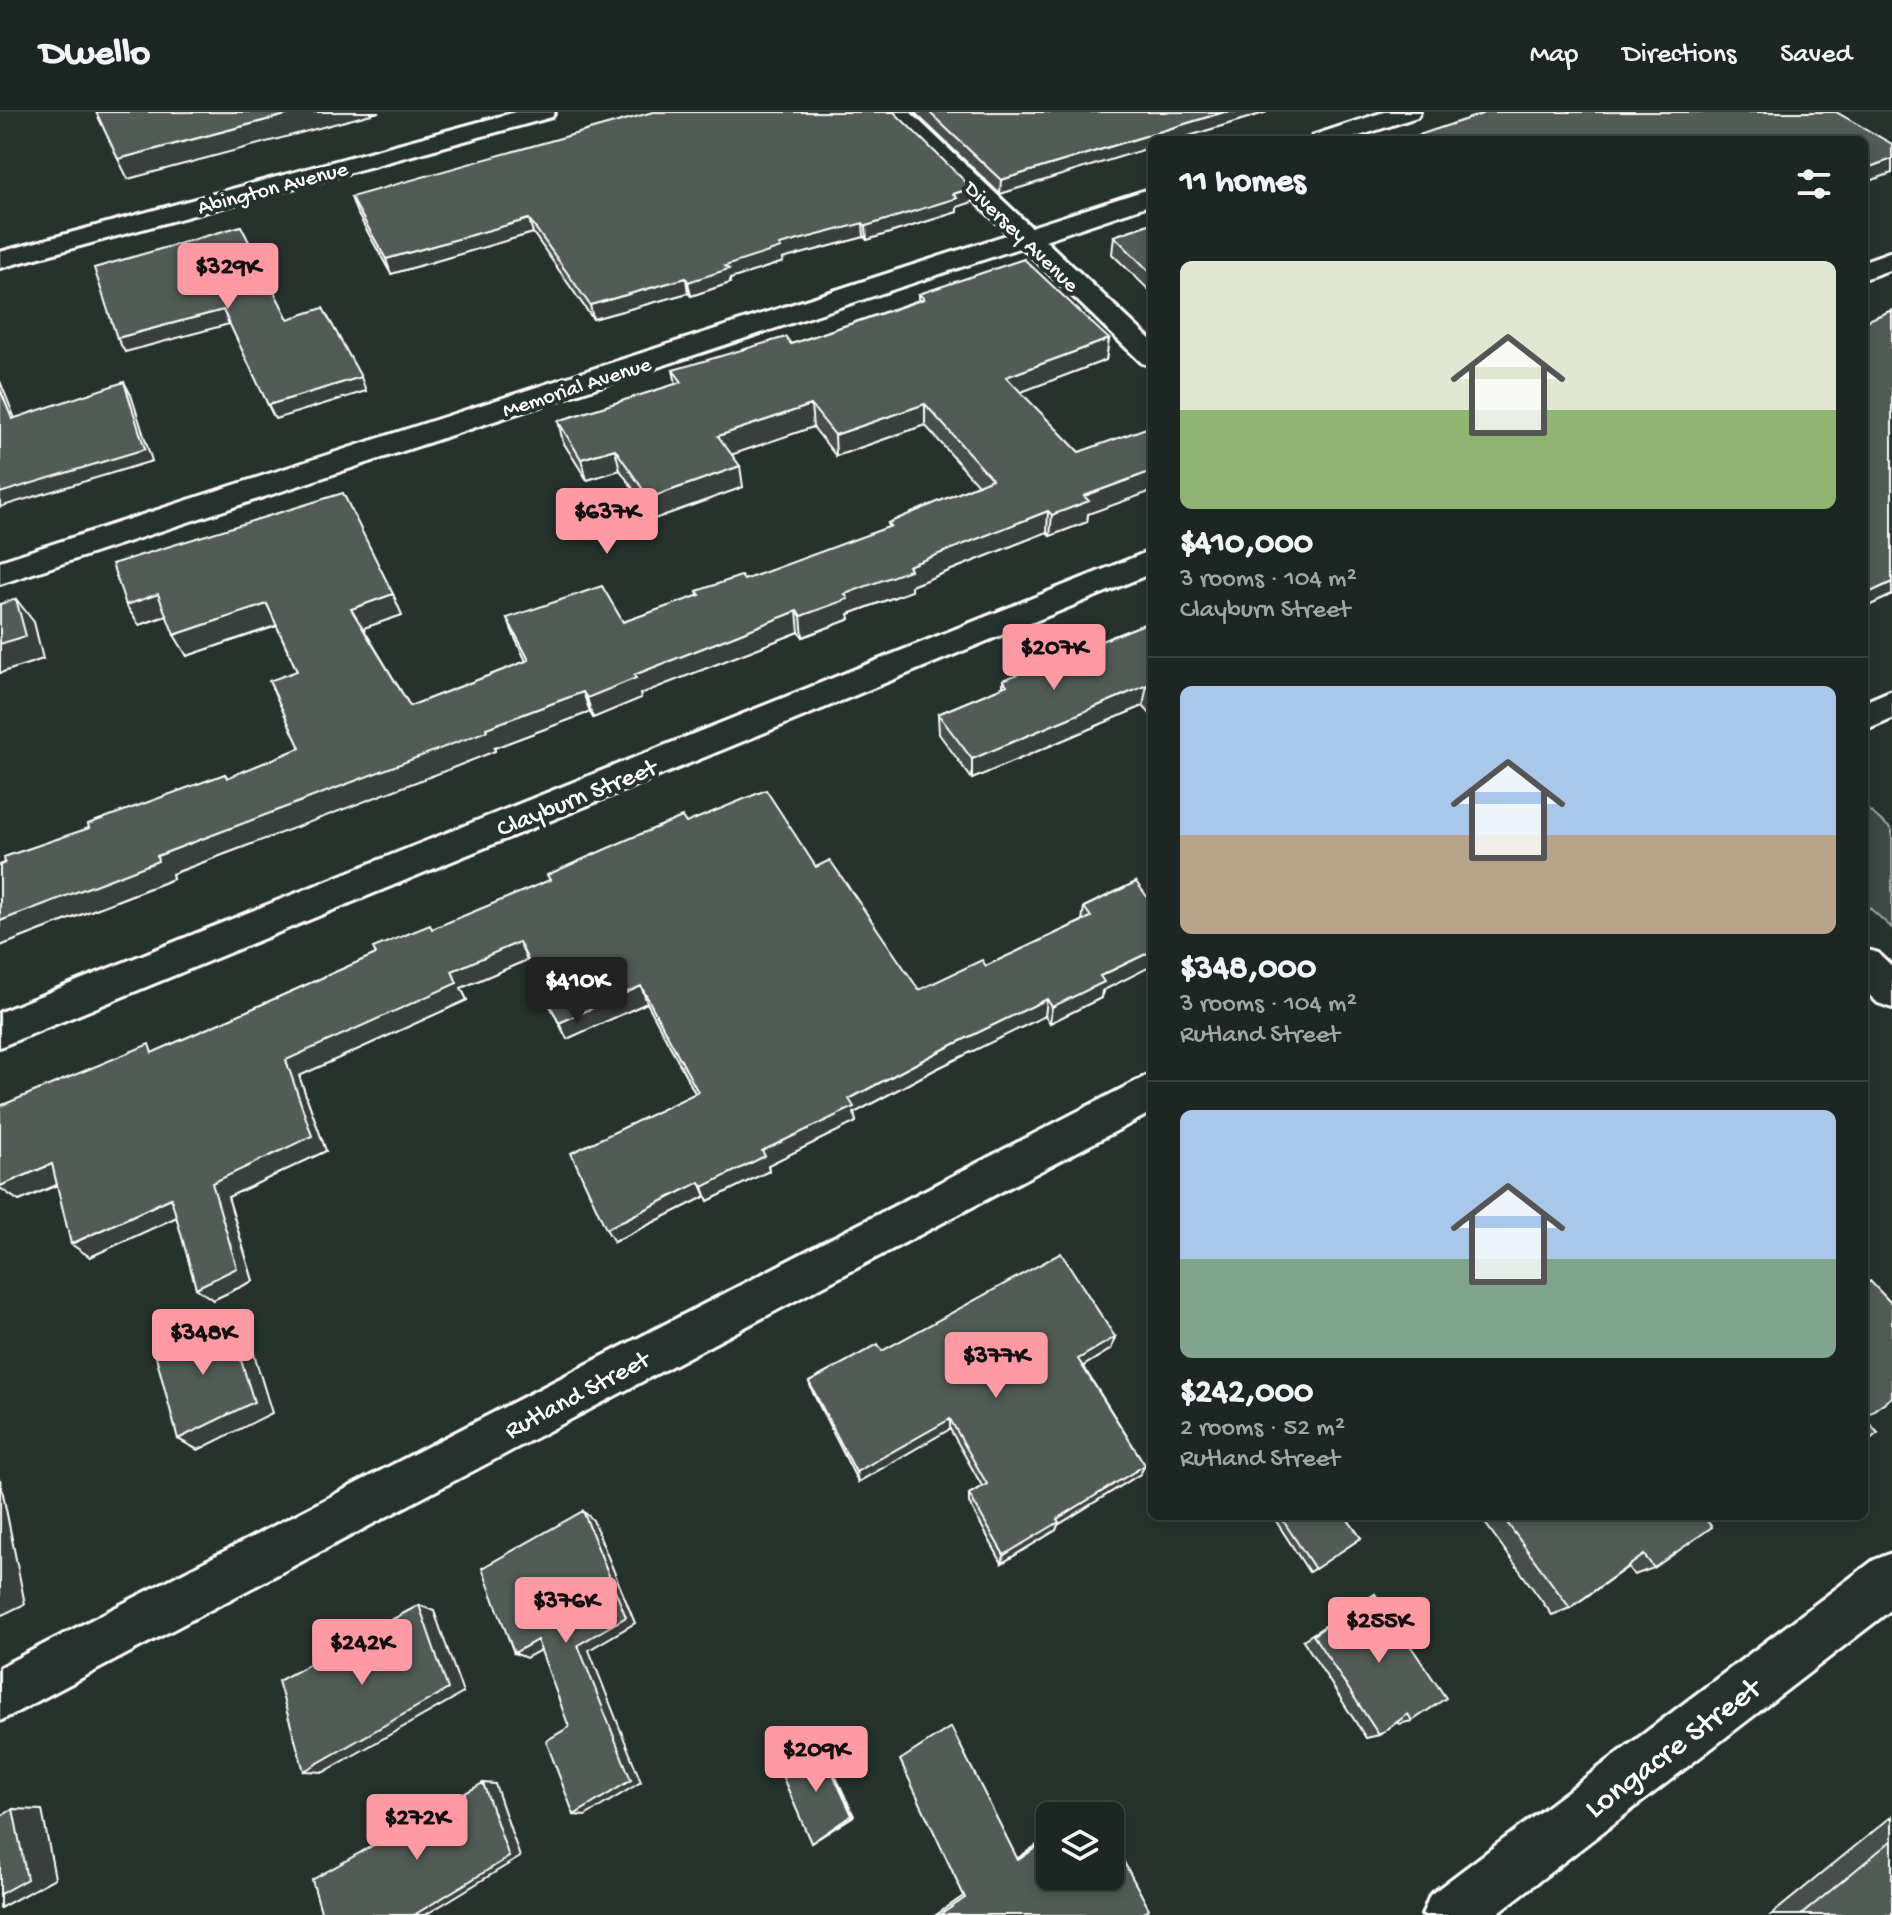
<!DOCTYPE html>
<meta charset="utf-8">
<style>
body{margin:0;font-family:"Gochi Hand",sans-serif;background:#29322f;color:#f1f3f6;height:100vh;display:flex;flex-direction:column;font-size:30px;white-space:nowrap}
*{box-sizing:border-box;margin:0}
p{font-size:26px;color:#a0a5a5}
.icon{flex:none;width:44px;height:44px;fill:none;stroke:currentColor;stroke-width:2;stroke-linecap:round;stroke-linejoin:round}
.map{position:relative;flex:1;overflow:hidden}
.side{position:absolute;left:1148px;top:24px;width:720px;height:1384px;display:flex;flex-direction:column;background:#1c2622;border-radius:12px;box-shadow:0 4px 12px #0003,0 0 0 2px #3a4340}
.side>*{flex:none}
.fabs{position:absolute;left:1036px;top:1690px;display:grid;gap:16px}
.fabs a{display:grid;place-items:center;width:88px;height:88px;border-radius:12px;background:#1c2622;box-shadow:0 4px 12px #0003,0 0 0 2px #3a4340;font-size:40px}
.price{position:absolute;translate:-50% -68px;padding:0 18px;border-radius:8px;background:#ff9aa2;color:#111;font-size:26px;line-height:52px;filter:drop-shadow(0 2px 4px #0008)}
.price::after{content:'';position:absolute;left:50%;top:48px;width:24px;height:18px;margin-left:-12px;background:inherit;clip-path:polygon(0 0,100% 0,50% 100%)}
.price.current{background:#222;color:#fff}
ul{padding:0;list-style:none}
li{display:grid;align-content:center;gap:16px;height:424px;padding:0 32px}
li+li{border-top:2px solid #3a4340}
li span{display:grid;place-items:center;height:248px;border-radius:12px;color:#555}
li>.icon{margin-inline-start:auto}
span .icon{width:144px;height:144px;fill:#fffc;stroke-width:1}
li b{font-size:34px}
h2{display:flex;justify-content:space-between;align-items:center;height:96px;padding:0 32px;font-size:34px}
header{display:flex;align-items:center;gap:48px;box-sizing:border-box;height:112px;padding:0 40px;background:#1c2622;border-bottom:2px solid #3a4340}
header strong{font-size:38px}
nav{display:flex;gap:44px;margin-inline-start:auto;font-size:28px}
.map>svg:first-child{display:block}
</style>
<header>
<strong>Dwello</strong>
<nav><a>Map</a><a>Directions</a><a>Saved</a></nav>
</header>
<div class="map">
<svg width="1892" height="1803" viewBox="0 0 1892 1803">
<rect width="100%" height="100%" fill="#26332d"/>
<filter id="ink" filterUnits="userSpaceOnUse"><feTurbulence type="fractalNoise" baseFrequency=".0125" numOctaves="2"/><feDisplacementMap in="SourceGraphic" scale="16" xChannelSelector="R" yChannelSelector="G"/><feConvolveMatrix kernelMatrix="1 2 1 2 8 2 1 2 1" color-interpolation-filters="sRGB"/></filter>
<g filter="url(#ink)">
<path fill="#3e4944" stroke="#9ea4a2" stroke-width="2" d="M 1864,694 L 1892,718 L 1892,816 L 1864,791 Z"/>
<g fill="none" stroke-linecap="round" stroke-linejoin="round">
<defs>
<path id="minor" d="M 516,0 L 555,0 L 552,5 L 0,156 L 0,140 Z
M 884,0 L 910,0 L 1031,115 L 1152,76 L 1152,92 L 1045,128 L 1152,229 L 1152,254 L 1142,251 L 1022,135 L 0,472 L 0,449 L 1009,122 Z
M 1384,0 L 1420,0 L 1417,5 L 1347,28 L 1311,28 L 1314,23 Z
M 1892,139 L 1892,157 L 1864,167 L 1864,149 Z
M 1152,438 L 1152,461 L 0,935 L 0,900 Z
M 1892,578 L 1892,607 L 1864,619 L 1864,590 Z
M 1864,837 L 1878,841 L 1892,854 L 1892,896 L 1878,891 L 1864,878 Z
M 1152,961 L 1152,1000 L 0,1609 L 0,1555 Z
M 1892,1441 L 1892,1497 L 1495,1803 L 1422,1803 L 1430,1783 L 1874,1448 Z"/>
</defs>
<use href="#minor" stroke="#fff" stroke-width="6"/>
<use href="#minor" fill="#26332d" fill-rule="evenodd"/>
</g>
<path fill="#464f4b" stroke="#fff" stroke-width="2" d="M 914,0 L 1267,0 L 1176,28 L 1152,28 L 1000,82 Z
M 972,76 L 972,90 L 957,95 L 957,100 L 867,128 L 864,125 L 782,147 L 783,150 L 730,167 L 730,171 L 691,184 L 688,181 L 593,207 L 533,121 L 391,162 L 356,99 L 351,85 Z
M 1152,111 L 1152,181 L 1112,142 L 1114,124 Z
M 919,182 L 1109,227 L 1106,248 L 1021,280 L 1088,402 L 1087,410 L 1050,424 L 1047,420 L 911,474 L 911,479 L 849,502 L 850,507 L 803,525 L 799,520 L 640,582 L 641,586 L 593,606 L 590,600 L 494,636 L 495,639 L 172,762 L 173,767 L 0,834 L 0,753 L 89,716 L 225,662 L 228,666 L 300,636 L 297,559 L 277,514 L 187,544 L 167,504 L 139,513 L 126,493 L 402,503 L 363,516 L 410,594 L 526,549 L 515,526 L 507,506 L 623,510 L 698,484 L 697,479 L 744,468 L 888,416 L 888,411 L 978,373 L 925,313 L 836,344 L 813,315 L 732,342 L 743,375 L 654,407 L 620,358 L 587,368 L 563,330 L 558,309 L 676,272 L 673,258 L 791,232 L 919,188 Z
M 1892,198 L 1892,483 L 1864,496 L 1864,210 Z
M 1152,509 L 1152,604 L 1143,594 L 972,667 L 939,622 L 938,602 L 1003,575 L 1003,568 Z
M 686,711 L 816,755 L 919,878 L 986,854 L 1082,809 L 1084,795 L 1136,770 L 1101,886 L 1050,911 L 1045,904 L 936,957 L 854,1001 L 856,1010 L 768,1053 L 769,1059 L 708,1089 L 706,1084 L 614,1130 L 695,981 L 647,891 L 567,927 L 527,848 L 461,876 L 467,888 L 299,964 L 326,1039 L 228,1085 L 253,1169 L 213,1188 L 176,1105 L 90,1145 L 57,1073 L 19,1089 L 156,939 L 433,817 Z
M 1115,1225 L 1111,1237 L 1083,1254 L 1145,1353 L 1140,1362 L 1058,1413 L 1056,1418 L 1002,1451 L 969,1391 L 969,1382 L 982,1374 L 950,1317 L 858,1370 L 813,1281 L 809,1270 L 882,1239 Z
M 1277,1404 L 1345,1404 L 1361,1426 L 1309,1460 L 1274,1406 Z
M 1480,1404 L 1703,1404 L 1654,1456 L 1634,1463 L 1628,1455 L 1570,1496 L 1552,1503 Z
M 1375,1482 L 1412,1609 L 1399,1612 L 1397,1610 L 1379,1623 L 1366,1626 L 1303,1528 Z
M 1892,1704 L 1892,1803 L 1771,1803 Z
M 1050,1724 L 1050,1764 L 1141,1803 L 936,1803 Z"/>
<path fill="#39403d" stroke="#fff" stroke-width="2" d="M 297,0 L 379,0 L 128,67 L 118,47 Z
M 1224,0 L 1267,0 L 1176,28 L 1152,28 L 1152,35 L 1000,82 L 1001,68 Z
M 1892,47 L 1892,61 L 1864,71 L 1864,57 Z
M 972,76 L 972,90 L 957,95 L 957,100 L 867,128 L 866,114 L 953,82 Z
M 529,107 L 533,121 L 391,162 L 386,147 Z
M 863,111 L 864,125 L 782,147 L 783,150 L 730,167 L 730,171 L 691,184 L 688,170 L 725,154 L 779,133 Z
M 686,166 L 688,181 L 593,207 L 590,193 Z
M 223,198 L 229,212 L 125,240 L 117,226 Z
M 1109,227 L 1106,248 L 1005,286 L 1006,265 Z
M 361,265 L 366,279 L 275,307 L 268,293 Z
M 0,269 L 20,319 L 12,307 L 0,277 Z
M 124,270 L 131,283 L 152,349 L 0,395 L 0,381 Z
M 925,292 L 925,313 L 836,344 L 835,323 Z
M 811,293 L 813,315 L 722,346 L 718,324 Z
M 615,337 L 620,358 L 587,368 L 581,347 Z
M 740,354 L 743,375 L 654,407 L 649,386 Z
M 1152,359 L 1152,379 L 1088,402 L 1087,410 L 1050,424 L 1052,403 L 1084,384 Z
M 1048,399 L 1047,420 L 911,474 L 911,479 L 849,502 L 850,507 L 803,525 L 801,504 L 845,482 L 908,454 Z
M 1892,470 L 1892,483 L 1864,496 L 1864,483 Z
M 158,482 L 171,502 L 139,513 L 126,493 Z
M 393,482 L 402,503 L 361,517 L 351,497 Z
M 16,487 L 34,510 L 43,547 L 0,561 L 0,532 Z
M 267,492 L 278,513 L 187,544 L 174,523 Z
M 797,499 L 799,520 L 640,582 L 641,586 L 593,606 L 587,586 L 634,563 Z
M 1147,573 L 1143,594 L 972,667 L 972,647 Z
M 583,580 L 590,600 L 494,636 L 495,639 L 445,659 L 172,762 L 173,767 L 0,834 L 0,809 L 157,744 L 486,616 Z
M 519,830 L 527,848 L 461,876 L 467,888 L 299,964 L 326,1039 L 228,1085 L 253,1169 L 213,1188 L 196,1176 L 212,1071 L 286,948 L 452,859 Z
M 1152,839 L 1152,854 L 1102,879 L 1101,886 L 1050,911 L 1052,895 L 1100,864 Z
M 641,874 L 647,891 L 567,927 L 559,911 Z
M 1047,887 L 1045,904 L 936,957 L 854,1001 L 856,1010 L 768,1053 L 769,1059 L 708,1089 L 703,1075 L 849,987 L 936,941 Z
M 52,1052 L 71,1067 L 19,1089 L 0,1076 L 0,1074 Z
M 700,1070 L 706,1084 L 614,1130 L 606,1117 Z
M 171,1086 L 188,1100 L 90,1145 L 71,1132 Z
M 227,1203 L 246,1216 L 272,1301 L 198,1338 L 178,1327 Z
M 1115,1225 L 1111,1237 L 1075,1259 L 1078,1247 Z
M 950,1307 L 950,1317 L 858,1370 L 856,1360 Z
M 1145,1353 L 1140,1362 L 1058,1413 L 1056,1418 L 1002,1451 L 1004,1443 L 1057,1407 Z
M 0,1367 L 25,1492 L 0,1504 Z
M 583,1399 L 593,1408 L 635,1511 L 589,1538 L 641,1670 L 585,1704 L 574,1703 Z
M 419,1493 L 434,1499 L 463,1581 L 324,1660 L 304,1659 Z
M 537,1528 L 548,1534 L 526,1546 L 514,1541 Z
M 820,1634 L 822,1635 L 854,1704 L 813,1730 L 811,1731 Z
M 483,1671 L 495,1672 L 520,1745 L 427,1802 L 427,1803 L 414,1803 Z
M 13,1697 L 42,1698 L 55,1766 L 0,1796 L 0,1782 Z"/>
<path fill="#515c57" stroke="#fff" stroke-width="2" d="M 96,0 L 297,0 L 118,47 Z
M 653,0 L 894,0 L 972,76 L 953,82 L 957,86 L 866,114 L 863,111 L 779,133 L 781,136 L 725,154 L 729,157 L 688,170 L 686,166 L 590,193 L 529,107 L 386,147 L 351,85 Z
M 929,0 L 1224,0 L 1001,68 Z
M 1488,0 L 1836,0 L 1892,32 L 1892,47 L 1864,57 L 1864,28 L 1404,28 Z
M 1152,111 L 1152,162 L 1114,124 Z
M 241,114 L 288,207 L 323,196 L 361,265 L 268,293 L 223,198 L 117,226 L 94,156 Z
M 1024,147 L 1109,227 L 1006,265 L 1079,340 L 1152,314 L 1152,359 L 1084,384 L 1089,389 L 1052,403 L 1048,399 L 908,454 L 910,458 L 845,482 L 848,487 L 801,504 L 797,499 L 634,563 L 636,566 L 587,586 L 583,580 L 486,616 L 487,619 L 157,744 L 158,749 L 0,809 L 0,753 L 5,751 L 4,745 L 89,716 L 88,712 L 225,662 L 227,666 L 300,636 L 269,569 L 297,559 L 267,492 L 174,523 L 158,482 L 126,493 L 112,452 L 343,381 L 393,482 L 351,497 L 410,594 L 529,548 L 507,506 L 602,474 L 623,510 L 700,483 L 697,479 L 741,464 L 744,468 L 891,414 L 888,411 L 992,367 L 925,292 L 835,323 L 811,293 L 718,324 L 740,354 L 649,386 L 615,337 L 581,347 L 558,309 L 682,270 L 673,258 L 786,225 L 791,232 L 924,187 L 919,182 Z
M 1892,198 L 1892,470 L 1864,483 L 1864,417 L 1872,413 L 1864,407 L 1864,210 Z
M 124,270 L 145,337 L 0,381 L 0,277 L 12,307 Z
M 16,487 L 26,524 L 0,532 L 0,492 Z
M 1152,509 L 1152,579 L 1147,573 L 972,647 L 938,602 L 1007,573 L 1003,568 Z
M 766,678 L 816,755 L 830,748 L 919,878 L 982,848 L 986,854 L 1091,805 L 1084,795 L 1136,770 L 1152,791 L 1152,839 L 1100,864 L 1104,870 L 1052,895 L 1047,887 L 936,941 L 849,987 L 854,995 L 762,1039 L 765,1044 L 703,1075 L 700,1070 L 606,1117 L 571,1041 L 698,980 L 641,874 L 559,911 L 519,830 L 452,859 L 457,871 L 286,948 L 312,1024 L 212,1071 L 237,1156 L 196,1176 L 171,1086 L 71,1132 L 52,1052 L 0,1074 L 0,994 L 149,932 L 152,941 L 376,842 L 373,836 L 430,813 L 432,817 L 550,768 L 547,763 L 631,726 L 682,705 L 686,711 Z
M 1061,1141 L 1115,1225 L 1078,1247 L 1145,1353 L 1057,1407 L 1059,1410 L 1004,1443 L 969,1382 L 987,1372 L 950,1307 L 856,1360 L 809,1270 L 878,1232 L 882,1239 Z
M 1870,1169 L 1892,1192 L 1892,1285 L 1864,1305 L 1864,1173 Z
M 227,1203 L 254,1290 L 178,1327 L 154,1237 Z
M 1864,1306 L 1878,1321 L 1864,1332 Z
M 583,1399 L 626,1505 L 578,1533 L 631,1668 L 574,1703 L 546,1629 L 569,1615 L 537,1528 L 514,1541 L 482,1456 Z
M 1280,1404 L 1345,1404 L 1361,1426 L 1315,1457 Z
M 1502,1404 L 1703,1404 L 1712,1415 L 1654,1456 L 1644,1443 L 1570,1496 Z
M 1375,1482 L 1446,1586 L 1412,1609 L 1408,1602 L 1379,1623 L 1313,1523 Z
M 419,1493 L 448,1577 L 304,1659 L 278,1569 Z
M 951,1615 L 1018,1748 L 1050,1726 L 1050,1764 L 1110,1764 L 1110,1724 L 1149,1797 L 1141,1803 L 940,1803 L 965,1786 L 900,1648 Z
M 820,1634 L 852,1703 L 811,1731 L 780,1659 Z
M 483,1671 L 509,1745 L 414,1803 L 322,1803 L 312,1768 Z
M 1095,1696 L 1099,1704 L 1083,1704 Z
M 13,1697 L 27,1767 L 0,1782 L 0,1705 Z
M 1892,1728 L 1892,1803 L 1801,1803 Z"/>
</g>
<g text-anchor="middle" stroke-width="8" stroke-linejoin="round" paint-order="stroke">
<g font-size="22" fill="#fff" stroke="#26332d">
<text transform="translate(272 74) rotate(-15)" y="8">Abington Avenue</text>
<text transform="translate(1023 123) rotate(44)" y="8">Diversey Avenue</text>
<text transform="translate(576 273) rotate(-18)" y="8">Memorial Avenue</text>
</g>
<g font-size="26" fill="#fff" stroke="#26332d">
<text transform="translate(576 684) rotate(-22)" y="9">Clayburn Street</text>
<text transform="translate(576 1281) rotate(-28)" y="9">Rutland Street</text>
</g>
<g font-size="32" fill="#fff" stroke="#26332d">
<text transform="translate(1671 1634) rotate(-37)" y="11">Longacre Street</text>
</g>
</g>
</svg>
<div class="fabs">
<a><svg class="icon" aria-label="layers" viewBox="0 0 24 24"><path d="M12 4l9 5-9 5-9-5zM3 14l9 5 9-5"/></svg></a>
</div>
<b class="price" style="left:228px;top:199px">$329K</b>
<b class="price" style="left:607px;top:444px">$637K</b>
<b class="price" style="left:1054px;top:580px">$207K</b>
<b class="price current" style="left:577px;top:913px">$410K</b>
<b class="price" style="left:203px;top:1265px">$348K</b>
<b class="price" style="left:996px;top:1288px">$377K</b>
<b class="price" style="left:566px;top:1533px">$376K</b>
<b class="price" style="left:1379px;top:1553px">$255K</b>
<b class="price" style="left:362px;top:1575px">$242K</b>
<b class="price" style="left:816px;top:1682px">$209K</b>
<b class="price" style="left:417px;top:1750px">$272K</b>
<section class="side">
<h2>11 homes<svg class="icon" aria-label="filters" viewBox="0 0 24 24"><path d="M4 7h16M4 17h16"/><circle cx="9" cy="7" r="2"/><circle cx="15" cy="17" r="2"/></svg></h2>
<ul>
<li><span style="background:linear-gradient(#dfe7d0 60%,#8fb573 0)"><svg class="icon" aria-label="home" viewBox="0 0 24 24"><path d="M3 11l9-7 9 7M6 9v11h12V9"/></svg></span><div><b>$410,000</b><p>3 rooms · 104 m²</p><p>Clayburn Street</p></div></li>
<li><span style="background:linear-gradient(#a9c7e8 60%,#b9a48a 0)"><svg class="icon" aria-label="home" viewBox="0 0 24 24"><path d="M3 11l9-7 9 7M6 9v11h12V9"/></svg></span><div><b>$348,000</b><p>3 rooms · 104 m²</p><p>Rutland Street</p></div></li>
<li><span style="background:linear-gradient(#a9c7e8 60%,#7fa58c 0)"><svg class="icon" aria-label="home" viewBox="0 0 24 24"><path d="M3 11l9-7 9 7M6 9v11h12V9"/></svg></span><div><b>$242,000</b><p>2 rooms · 52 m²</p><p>Rutland Street</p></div></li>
</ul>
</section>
</div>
